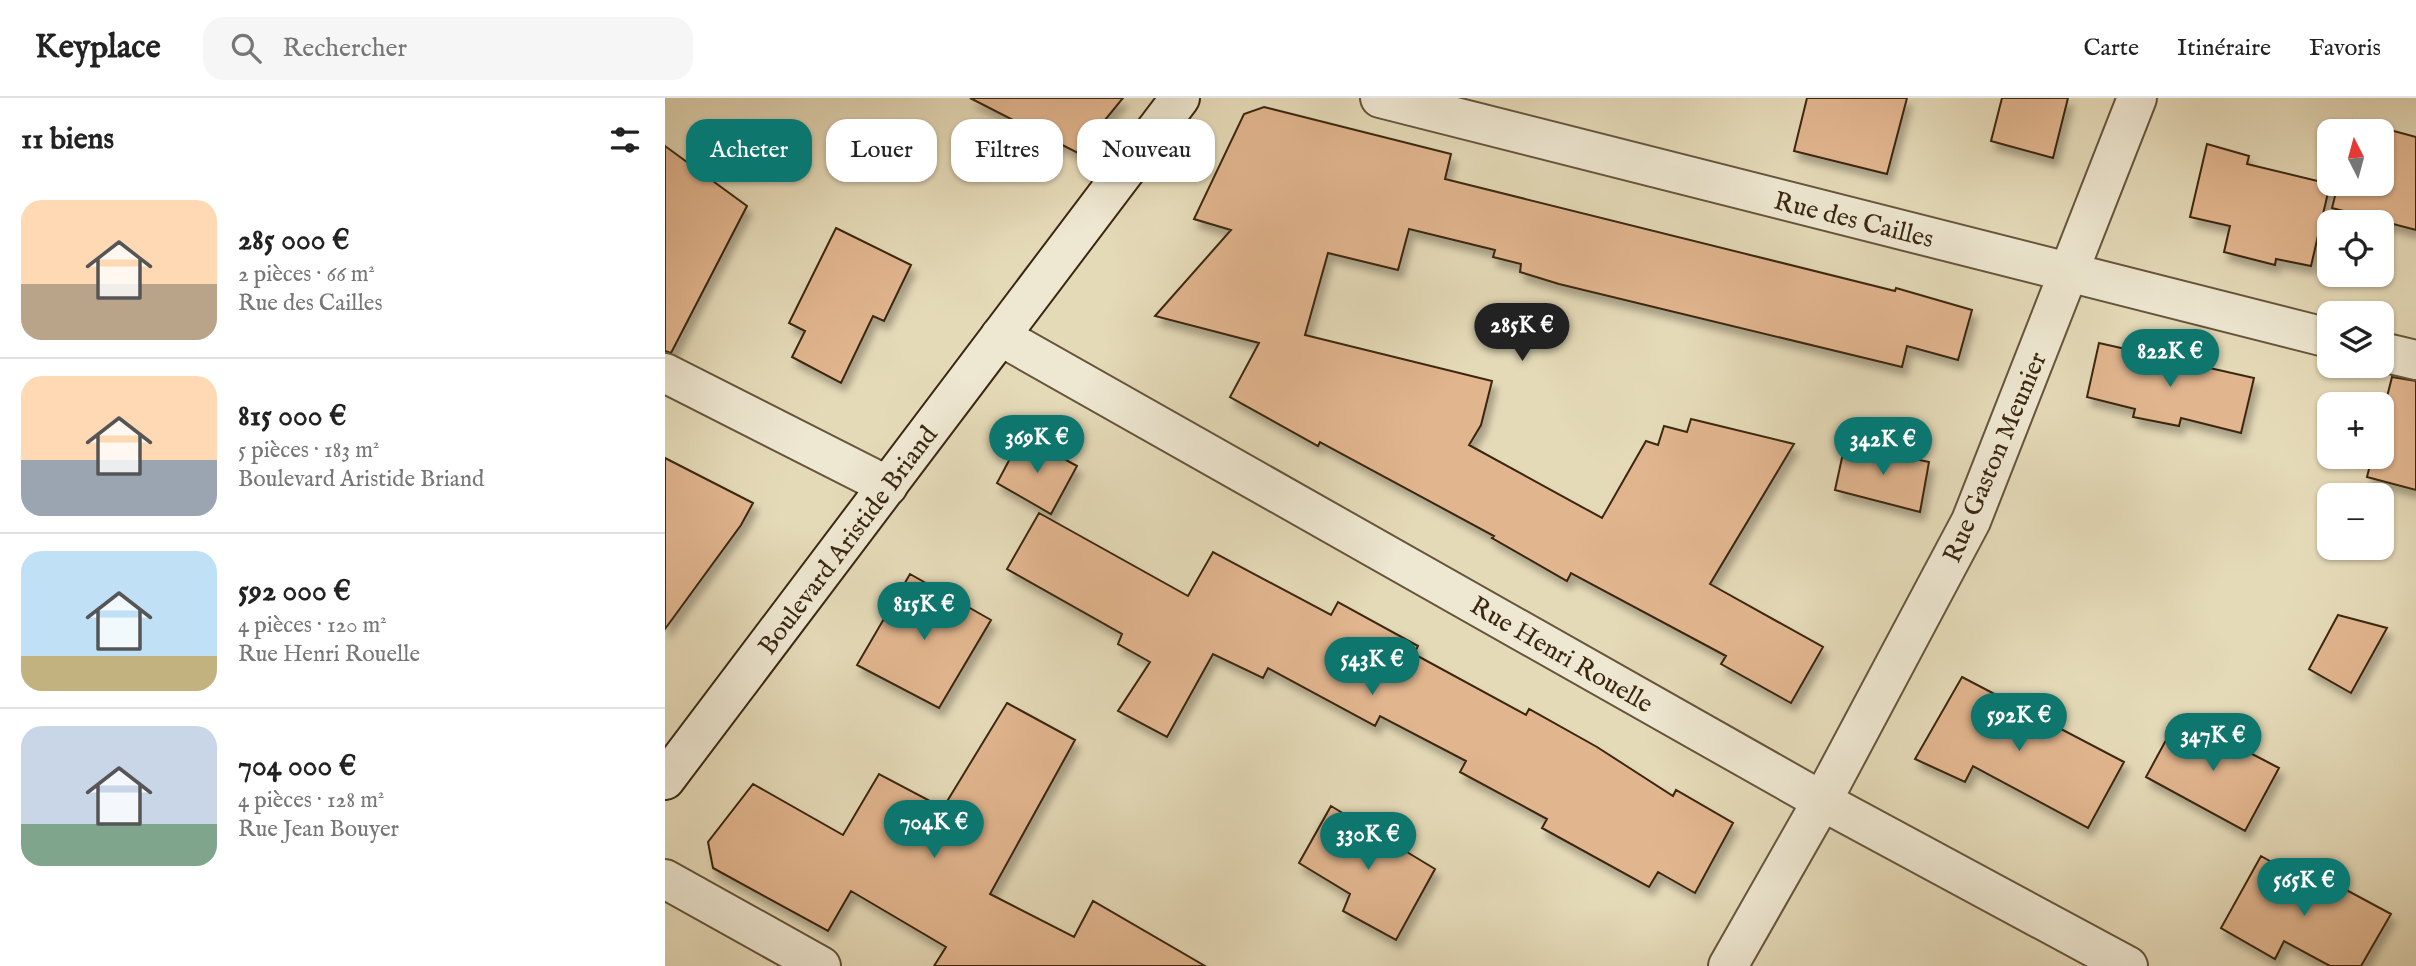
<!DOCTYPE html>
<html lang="fr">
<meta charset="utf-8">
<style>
body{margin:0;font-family:"IM FELL English",serif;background:#f6f6f6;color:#222;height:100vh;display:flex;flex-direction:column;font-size:26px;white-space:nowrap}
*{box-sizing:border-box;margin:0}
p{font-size:23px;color:#767676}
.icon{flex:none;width:38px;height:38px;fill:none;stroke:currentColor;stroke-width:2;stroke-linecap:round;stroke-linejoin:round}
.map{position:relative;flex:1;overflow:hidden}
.details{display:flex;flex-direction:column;background:#fff;width:665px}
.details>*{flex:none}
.top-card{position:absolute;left:21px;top:21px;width:665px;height:63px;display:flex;gap:14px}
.needle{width:46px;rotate:354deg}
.tools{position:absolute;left:1652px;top:21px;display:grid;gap:14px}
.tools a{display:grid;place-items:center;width:77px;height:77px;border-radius:14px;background:#fff;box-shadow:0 2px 5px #0004;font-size:35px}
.price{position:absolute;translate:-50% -60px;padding:0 16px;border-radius:24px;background:#0f766e;color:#fff;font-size:23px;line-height:46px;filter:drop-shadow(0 2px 4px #0008)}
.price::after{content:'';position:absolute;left:50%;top:42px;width:21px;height:16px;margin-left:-10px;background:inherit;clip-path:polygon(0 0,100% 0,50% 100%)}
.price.active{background:#222;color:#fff}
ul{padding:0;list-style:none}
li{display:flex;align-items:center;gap:21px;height:175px;padding:0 21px}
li+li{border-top:2px solid #e0e0e0}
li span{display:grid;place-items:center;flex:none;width:196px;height:140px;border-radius:21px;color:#555}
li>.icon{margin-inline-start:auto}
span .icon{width:84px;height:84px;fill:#fffc;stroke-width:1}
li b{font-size:30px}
h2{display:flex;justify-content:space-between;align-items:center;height:84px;padding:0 21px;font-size:30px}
.pill{padding:0 24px;border-radius:21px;background:#fff;box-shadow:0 2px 5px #0004;font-size:24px;line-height:63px}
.pill.active{background:#0f766e;color:#fff}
header{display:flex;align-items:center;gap:42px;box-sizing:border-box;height:98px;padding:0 35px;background:#fff;border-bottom:2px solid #e0e0e0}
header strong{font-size:33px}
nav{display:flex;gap:38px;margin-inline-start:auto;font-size:24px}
.search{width:490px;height:63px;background:#f6f6f6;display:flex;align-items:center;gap:18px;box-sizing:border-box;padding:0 24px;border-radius:21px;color:#767676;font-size:26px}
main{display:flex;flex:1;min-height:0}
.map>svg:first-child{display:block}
</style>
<header>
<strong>Keyplace</strong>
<div class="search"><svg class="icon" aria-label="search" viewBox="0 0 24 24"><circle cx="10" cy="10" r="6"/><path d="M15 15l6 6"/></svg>Rechercher</div>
<nav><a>Carte</a><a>Itinéraire</a><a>Favoris</a></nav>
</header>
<main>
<section class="details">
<h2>11 biens<svg class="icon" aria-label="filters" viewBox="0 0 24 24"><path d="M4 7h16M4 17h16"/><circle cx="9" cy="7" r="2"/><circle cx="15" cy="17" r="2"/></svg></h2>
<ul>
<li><span style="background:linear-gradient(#ffd9b3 60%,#b9a48a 0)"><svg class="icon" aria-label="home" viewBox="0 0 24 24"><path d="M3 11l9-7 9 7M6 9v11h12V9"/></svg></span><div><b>285 000 €</b><p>2 pièces · 66 m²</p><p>Rue des Cailles</p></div></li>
<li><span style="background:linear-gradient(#ffd9b3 60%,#9aa5b1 0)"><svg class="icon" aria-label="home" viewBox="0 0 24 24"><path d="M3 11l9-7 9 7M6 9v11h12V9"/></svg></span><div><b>815 000 €</b><p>5 pièces · 183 m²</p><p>Boulevard Aristide Briand</p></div></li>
<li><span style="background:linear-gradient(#bfe0f5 75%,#c2b280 0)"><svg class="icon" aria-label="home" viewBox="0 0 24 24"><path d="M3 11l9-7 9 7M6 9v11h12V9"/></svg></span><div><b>592 000 €</b><p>4 pièces · 120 m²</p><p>Rue Henri Rouelle</p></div></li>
<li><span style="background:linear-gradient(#c9d6e8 70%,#7fa58c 0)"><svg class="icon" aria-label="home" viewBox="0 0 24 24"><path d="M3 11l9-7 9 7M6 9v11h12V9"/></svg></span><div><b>704 000 €</b><p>4 pièces · 128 m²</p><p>Rue Jean Bouyer</p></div></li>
</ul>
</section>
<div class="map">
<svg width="1751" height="868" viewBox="0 0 1751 868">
<defs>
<filter id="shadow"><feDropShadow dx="4.5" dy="8" stdDeviation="3.5" flood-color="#0004"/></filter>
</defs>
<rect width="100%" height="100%" fill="#e5dab8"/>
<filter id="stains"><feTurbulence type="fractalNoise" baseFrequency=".00286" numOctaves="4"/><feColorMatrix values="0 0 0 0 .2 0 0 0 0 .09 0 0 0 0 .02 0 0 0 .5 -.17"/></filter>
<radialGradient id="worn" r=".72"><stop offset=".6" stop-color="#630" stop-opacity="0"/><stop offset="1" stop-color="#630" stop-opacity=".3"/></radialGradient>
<path fill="#e1b58e" stroke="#3b2711" stroke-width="2" filter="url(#shadow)" d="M 305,0 L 458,0 L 413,55 Z
M 1142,0 L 1242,0 L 1222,76 L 1129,53 Z
M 1337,0 L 1403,0 L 1388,60 L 1326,43 Z
M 599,9 L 786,56 L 780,81 L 1230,193 L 1231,190 L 1307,212 L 1293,262 L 1242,248 L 1237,269 L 894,186 L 855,174 L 856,166 L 828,159 L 830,152 L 744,131 L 733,172 L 663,155 L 640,237 L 827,283 L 816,327 L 804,347 L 937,420 L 981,343 L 993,347 L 999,328 L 1022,334 L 1026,321 L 1129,346 L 1045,486 L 1158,549 L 1126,605 L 1056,566 L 1061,558 L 906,475 L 902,483 L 827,440 L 829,438 L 655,344 L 653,348 L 565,299 L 594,245 L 490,218 L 566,132 L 529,121 L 579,16 Z
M 1688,22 L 1751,39 L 1751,132 L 1667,110 L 1673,86 L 1717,86 L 1717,33 L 1685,33 Z
M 1542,46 L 1584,58 L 1582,66 L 1665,86 L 1646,168 L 1611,161 L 1610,167 L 1559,154 L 1565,128 L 1525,119 Z
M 0,48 L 82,108 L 6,255 L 0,253 Z
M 171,130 L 246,167 L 219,223 L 208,218 L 176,285 L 127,259 L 140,233 L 124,225 Z
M 1434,245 L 1589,280 L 1576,335 L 1516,320 L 1514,328 L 1468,319 L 1470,311 L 1422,299 Z
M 1727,279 L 1751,283 L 1751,392 L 1702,379 L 1707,359 L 1717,359 L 1717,319 Z
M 357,338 L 412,368 L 386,416 L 332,385 Z
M 1180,346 L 1264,364 L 1255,414 L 1170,392 Z
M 0,360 L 88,405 L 76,427 L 0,531 Z
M 374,415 L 523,498 L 548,454 L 666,517 L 673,504 L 753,548 L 749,556 L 861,617 L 864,611 L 932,649 L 1008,698 L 1011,692 L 1068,725 L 1030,795 L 993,774 L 984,789 L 877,730 L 882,721 L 795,674 L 801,663 L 715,618 L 710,628 L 603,570 L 598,580 L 548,556 L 502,639 L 453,613 L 485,564 L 453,546 L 457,536 L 342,471 Z
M 245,476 L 326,522 L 274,610 L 192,567 Z
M 1673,517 L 1722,530 L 1686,595 L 1644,571 Z
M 1297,579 L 1459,664 L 1423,730 L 1308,668 L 1300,684 L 1250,661 Z
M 342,605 L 410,642 L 325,796 L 409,839 L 428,803 L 540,868 L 269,868 L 281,849 L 186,793 L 163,833 L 48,770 L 43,744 L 88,686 L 178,737 L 214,676 L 278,710 Z
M 1514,618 L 1614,670 L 1580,733 L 1481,679 Z
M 666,708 L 770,771 L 731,842 L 678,813 L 685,796 L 634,765 Z
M 1596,758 L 1657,793 L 1663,782 L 1726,816 L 1696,868 L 1665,868 L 1619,843 L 1610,861 L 1556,830 Z"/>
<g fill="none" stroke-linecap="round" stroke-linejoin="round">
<defs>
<path id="street" d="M 715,0 L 1664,240
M 335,238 L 1157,703 L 1463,868
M 1717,254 L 1751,262
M 0,275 L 223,388
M 0,781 L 156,868
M 1063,868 L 1157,703 L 1306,423 L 1472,0"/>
<path id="secondary" d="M 0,682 L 515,0"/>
</defs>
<use href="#street" stroke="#66543b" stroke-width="42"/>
<use href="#secondary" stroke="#3b2711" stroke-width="42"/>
<use href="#street" stroke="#eee7d1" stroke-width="38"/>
<use href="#secondary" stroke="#eee7d1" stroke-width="38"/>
</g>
<g text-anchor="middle" stroke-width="5" stroke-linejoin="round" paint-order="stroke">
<g font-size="26" fill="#3b2711" stroke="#eee7d1">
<text transform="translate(1189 121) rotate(14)" y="9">Rue des Cailles</text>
<text transform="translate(1329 359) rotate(-67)" y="9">Rue Gaston Meunier</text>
<text transform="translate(182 442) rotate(-53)" y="9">Boulevard Aristide Briand</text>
<text transform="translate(897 556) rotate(30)" y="9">Rue Henri Rouelle</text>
</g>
</g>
<rect width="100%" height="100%" filter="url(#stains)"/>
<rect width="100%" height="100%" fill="url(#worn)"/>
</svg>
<div class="tools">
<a><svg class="needle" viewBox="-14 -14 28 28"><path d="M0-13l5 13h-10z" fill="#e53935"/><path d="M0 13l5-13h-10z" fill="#767676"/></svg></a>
<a><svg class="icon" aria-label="locate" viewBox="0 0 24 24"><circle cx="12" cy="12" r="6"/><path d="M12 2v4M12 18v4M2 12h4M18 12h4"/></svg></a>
<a><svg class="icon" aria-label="layers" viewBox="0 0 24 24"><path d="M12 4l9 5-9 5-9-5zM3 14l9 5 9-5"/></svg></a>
<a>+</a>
<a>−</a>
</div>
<b class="price active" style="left:857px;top:265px">285K €</b>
<b class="price" style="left:1505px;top:291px">822K €</b>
<b class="price" style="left:372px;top:377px">369K €</b>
<b class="price" style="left:1218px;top:379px">342K €</b>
<b class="price" style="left:259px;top:544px">815K €</b>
<b class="price" style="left:707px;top:599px">543K €</b>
<b class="price" style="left:1354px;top:655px">592K €</b>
<b class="price" style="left:1548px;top:675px">347K €</b>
<b class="price" style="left:269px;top:762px">704K €</b>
<b class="price" style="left:703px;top:774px">330K €</b>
<b class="price" style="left:1639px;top:820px">565K €</b>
<div class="top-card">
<a class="pill active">Acheter</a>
<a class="pill">Louer</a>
<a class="pill">Filtres</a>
<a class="pill">Nouveau</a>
</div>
</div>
</main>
